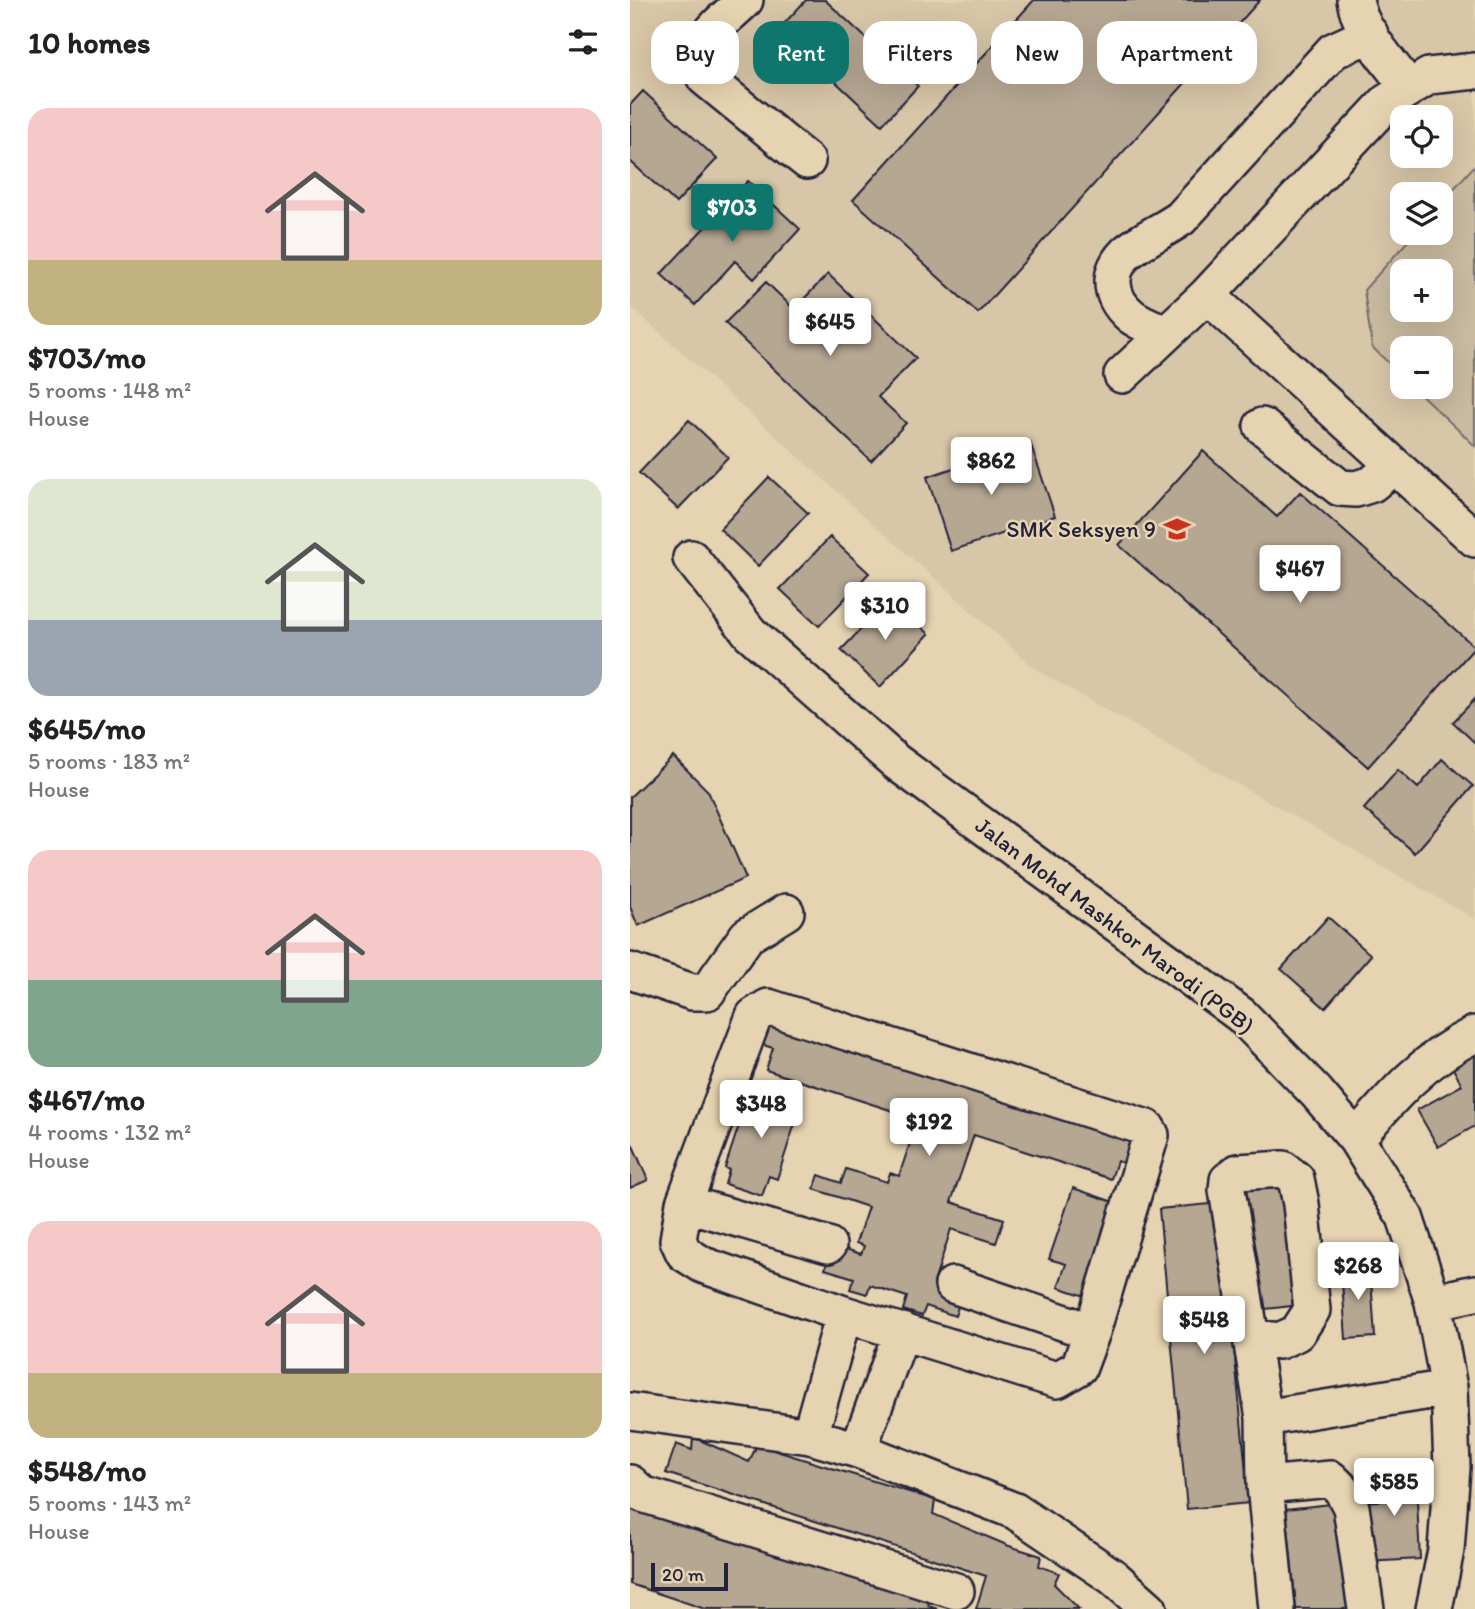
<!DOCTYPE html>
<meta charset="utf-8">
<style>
body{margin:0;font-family:Itim,sans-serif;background:#f6f6f6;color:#222;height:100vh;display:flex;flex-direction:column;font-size:26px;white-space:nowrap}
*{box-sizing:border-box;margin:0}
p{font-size:23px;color:#767676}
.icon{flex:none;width:38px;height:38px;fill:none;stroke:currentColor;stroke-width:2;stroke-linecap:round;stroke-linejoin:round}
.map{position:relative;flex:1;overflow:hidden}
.details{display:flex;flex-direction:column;background:#fff;width:630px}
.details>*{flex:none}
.guide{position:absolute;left:21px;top:21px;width:665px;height:63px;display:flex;gap:14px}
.controls{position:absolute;left:760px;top:105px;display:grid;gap:14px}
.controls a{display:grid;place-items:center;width:63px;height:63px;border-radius:14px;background:#fff;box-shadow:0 7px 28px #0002;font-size:35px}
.scale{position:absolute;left:21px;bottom:18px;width:77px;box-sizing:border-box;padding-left:7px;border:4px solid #22223b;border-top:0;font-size:19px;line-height:24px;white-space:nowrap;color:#22223b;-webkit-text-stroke:5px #e6d3b1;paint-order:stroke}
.price{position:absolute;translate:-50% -60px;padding:0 16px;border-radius:7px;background:#fff;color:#222;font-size:23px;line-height:46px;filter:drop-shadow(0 2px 4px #0008)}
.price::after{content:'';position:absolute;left:50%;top:42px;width:21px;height:16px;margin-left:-10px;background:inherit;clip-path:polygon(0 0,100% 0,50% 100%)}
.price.on{background:#0f766e;color:#fff}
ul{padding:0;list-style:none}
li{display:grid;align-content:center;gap:14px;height:371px;padding:0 28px}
li span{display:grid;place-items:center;height:217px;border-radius:21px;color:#555}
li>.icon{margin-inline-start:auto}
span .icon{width:126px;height:126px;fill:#fffc;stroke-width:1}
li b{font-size:30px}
h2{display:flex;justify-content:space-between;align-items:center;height:84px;padding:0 28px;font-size:30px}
.pill{padding:0 24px;border-radius:21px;background:#fff;box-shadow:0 7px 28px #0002;font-size:24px;line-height:63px}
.pill.on{background:#0f766e;color:#fff}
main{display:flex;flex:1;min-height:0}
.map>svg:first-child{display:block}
</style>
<main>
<section class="details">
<h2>10 homes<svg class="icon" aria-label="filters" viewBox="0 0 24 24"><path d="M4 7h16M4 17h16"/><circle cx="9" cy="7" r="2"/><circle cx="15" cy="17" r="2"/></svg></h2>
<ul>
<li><span style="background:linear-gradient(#f6c9c9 70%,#c2b280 0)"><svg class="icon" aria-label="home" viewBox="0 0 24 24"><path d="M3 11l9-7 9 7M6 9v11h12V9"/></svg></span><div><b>$703/mo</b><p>5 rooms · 148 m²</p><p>House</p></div></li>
<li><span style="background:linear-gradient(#dfe7d0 65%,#9aa5b1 0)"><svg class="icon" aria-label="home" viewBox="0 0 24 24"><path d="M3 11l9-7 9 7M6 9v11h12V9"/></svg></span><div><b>$645/mo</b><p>5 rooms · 183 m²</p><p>House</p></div></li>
<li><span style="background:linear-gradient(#f6c9c9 60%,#7fa58c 0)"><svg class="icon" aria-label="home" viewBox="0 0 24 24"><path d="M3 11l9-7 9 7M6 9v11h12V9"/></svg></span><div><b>$467/mo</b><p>4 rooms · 132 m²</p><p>House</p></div></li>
<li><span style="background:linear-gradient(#f6c9c9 70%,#c2b280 0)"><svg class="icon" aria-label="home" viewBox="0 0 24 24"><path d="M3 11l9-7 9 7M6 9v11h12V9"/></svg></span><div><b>$548/mo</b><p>5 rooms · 143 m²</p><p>House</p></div></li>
</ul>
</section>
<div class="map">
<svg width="845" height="1609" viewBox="0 0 845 1609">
<rect width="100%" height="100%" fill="#e6d3b1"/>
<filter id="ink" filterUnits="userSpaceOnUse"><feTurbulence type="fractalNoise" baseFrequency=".0143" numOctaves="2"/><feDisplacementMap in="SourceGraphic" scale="14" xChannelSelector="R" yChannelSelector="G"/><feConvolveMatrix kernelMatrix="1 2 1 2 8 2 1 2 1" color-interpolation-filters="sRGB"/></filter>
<g filter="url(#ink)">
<path fill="#d8c6a8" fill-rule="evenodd" d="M 0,0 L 845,0 L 845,919 L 408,671 L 0,306 ZM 772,117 L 810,117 L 810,156 L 772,156 ZM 772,194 L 810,194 L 810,233 L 772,233 ZM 772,271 L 810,271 L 810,310 L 772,310 ZM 772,348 L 810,348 L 810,387 L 772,387 Z"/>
<path fill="#c9baa0" stroke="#766e6e" stroke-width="2" fill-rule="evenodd" d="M 845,165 L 845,446 L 783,387 L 810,387 L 810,348 L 772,348 L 772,376 L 742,347 L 734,290 L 785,233 L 810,233 L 810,204 ZM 772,271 L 810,271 L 810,310 L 772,310 Z"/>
<path fill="#b6a793" stroke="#22223b" stroke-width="2" d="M 176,0 L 195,0 L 288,86 L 252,125 L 149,29 Z
M 404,0 L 630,0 L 348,313 L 223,200 Z
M 13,91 L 87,159 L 46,203 L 0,161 L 0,105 Z
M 118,181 L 170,229 L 124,279 L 105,261 L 65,305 L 31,274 Z
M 198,274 L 286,358 L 248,397 L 276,423 L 241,461 L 95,323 L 136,282 L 164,309 Z
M 59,420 L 98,457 L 48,509 L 9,473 Z
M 400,442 L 425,516 L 321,551 L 297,477 Z
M 573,451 L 647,517 L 670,492 L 845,647 L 738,767 L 489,545 Z
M 139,477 L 178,513 L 128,566 L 90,529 Z
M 200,537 L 239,573 L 189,626 L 150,589 Z
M 261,598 L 299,634 L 250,687 L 211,650 Z
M 845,699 L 845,743 L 823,722 Z
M 43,756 L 78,791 L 116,878 L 8,926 L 0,907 L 0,797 Z
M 812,759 L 843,786 L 785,853 L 734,809 L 768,770 L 788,788 Z
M 698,917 L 741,955 L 695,1008 L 651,969 Z
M 143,1018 L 509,1137 L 499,1165 L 487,1161 L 481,1179 L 344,1135 L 321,1202 L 374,1219 L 366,1243 L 321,1229 L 304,1283 L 333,1292 L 325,1316 L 296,1306 L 292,1316 L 273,1310 L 277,1297 L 240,1285 L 237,1294 L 220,1289 L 224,1278 L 195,1269 L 203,1245 L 231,1254 L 234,1246 L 226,1243 L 238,1207 L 184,1189 L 189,1175 L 211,1183 L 216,1169 L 257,1182 L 260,1173 L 269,1176 L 288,1119 L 136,1070 L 143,1048 L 133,1045 Z
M 845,1052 L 845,1126 L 808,1147 L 787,1110 L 832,1085 L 821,1065 Z
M 122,1085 L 172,1102 L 147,1179 L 139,1176 L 132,1196 L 95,1184 L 99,1170 L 95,1168 Z
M 0,1139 L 18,1180 L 0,1188 Z
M 664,1181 L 678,1304 L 619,1311 L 606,1188 Z
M 443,1188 L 489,1204 L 464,1299 L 428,1287 L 436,1264 L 419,1259 Z
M 590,1203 L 619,1503 L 557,1509 L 529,1209 Z
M 740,1265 L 745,1337 L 716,1339 L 711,1267 Z
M 63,1437 L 119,1462 L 127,1445 L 305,1500 L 303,1514 L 379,1546 L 411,1556 L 409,1566 L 429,1573 L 424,1584 L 449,1609 L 346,1609 L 356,1576 L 36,1473 L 46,1444 L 62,1450 Z
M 785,1462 L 790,1559 L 736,1562 L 732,1502 L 759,1500 L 756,1464 Z
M 710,1503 L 720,1609 L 666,1609 L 656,1509 Z
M 0,1509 L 187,1567 L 189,1560 L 301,1595 L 298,1606 L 308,1609 L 75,1609 L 0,1584 Z"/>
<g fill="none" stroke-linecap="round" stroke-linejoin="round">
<defs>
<path id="minor" d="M 115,0 C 93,22 56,44 75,78 L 177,161
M 725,0 C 730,32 760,62 778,87
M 577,295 L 845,539
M 535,333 C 524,328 510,323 501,316 C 476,295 477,265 504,247 C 519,236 536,229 551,218 L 703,51 L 740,34
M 492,375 L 577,295 L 757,102 L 799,76 L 845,71
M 632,426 L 710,488 L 726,489 L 742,484 L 764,466
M 61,558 L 120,633 L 266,762 L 611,1015 L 686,1092 L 726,1139 L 775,1217 L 803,1302 L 819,1388 L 822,1467 L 816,1550 L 804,1609
M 0,971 L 62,992 L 77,992 L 117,936 L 156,912
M 138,1007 L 517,1128 L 521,1135 L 462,1332 L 449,1367 L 427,1380 L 214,1314 L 73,1265 L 54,1253 L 48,1240 L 54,1203 L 124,1016 Z
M 726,1139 C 762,1096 794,1059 845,1034
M 54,1203 L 198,1245
M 323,1285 L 462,1332
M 803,1302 L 845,1293
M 621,1337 L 649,1341 L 667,1333 L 682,1310 L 671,1204 L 666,1179 L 653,1169 L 608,1172 L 598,1180 L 597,1190 L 634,1418 L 635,1485 L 647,1609
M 0,1411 L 180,1436 L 228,1450 L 385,1511 L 483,1577 L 519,1609
M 634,1418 L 819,1388
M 180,1436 L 214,1314
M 228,1450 L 272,1331
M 0,1483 L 12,1494 L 326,1591
M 635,1485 L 701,1479 L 712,1490 L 721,1507 L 736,1609"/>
</defs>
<use href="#minor" stroke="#22223b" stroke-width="40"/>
<use href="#minor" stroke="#e6d3b1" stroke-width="35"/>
</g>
</g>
<defs>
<symbol id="school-bare" viewBox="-9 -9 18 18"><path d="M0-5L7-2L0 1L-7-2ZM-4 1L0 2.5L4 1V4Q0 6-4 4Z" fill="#c8321e" stroke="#e6d3b1" stroke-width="2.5" paint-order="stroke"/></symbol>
</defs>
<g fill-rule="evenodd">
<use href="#school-bare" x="528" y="510" width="38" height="38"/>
</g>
<g text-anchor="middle" stroke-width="5" stroke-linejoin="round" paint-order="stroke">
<g font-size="23" fill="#22223b" stroke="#e6d3b1" text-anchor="end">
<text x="526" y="537">SMK Seksyen 9</text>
</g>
<g font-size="23" fill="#22223b" stroke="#e6d3b1">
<text transform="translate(485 925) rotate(37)" y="8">Jalan Mohd Mashkor Marodi (PGB)</text>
</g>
</g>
</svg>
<div class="controls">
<a><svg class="icon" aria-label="locate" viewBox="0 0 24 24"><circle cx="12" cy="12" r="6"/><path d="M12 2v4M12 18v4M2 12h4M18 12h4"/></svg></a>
<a><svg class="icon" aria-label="layers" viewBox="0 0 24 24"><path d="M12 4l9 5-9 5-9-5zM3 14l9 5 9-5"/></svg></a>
<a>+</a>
<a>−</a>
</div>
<div class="scale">20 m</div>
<b class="price on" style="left:102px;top:244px">$703</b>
<b class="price" style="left:200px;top:358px">$645</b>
<b class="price" style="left:361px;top:497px">$862</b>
<b class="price" style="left:670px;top:605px">$467</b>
<b class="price" style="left:255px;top:642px">$310</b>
<b class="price" style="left:131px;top:1140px">$348</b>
<b class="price" style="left:299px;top:1158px">$192</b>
<b class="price" style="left:728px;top:1302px">$268</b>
<b class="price" style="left:574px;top:1356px">$548</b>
<b class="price" style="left:764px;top:1518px">$585</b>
<div class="guide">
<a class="pill">Buy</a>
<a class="pill on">Rent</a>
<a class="pill">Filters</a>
<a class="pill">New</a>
<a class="pill">Apartment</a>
</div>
</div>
</main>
